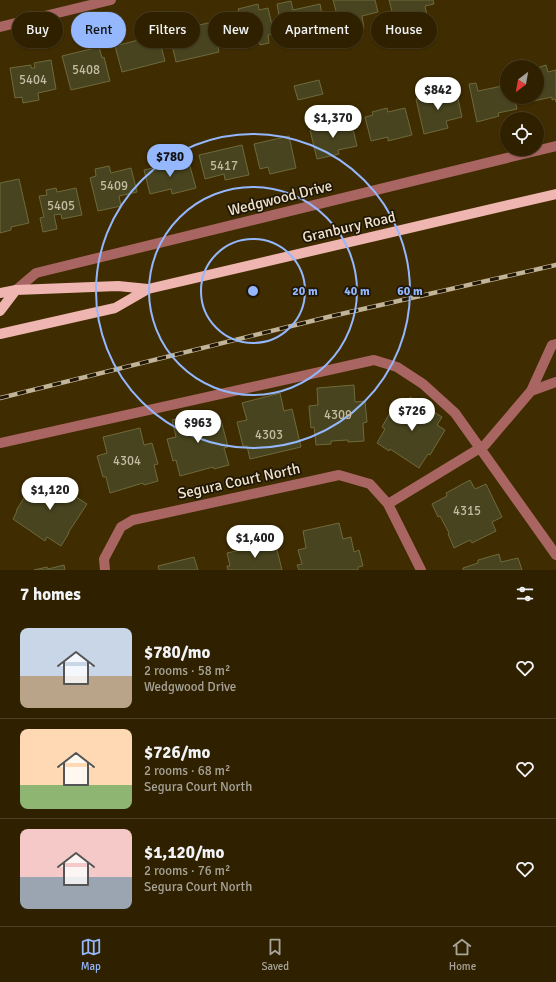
<!DOCTYPE html>
<meta charset="utf-8">
<style>
body{margin:0;font-family:Signika,sans-serif;background:#3b2e0f;color:#f1f3f6;height:100vh;display:flex;flex-direction:column;font-size:15px;white-space:nowrap}
*{box-sizing:border-box;margin:0}
p{font-size:13px;color:#a7a399}
.icon{flex:none;width:22px;height:22px;fill:none;stroke:currentColor;stroke-width:2;stroke-linecap:round;stroke-linejoin:round}
.map{position:relative;height:570px;overflow:hidden}
.drawer{display:flex;flex-direction:column;background:#2f2100;flex:1}
.drawer>*{flex:none}
.banner{position:absolute;left:12px;top:12px;width:532px;height:36px;display:flex;gap:8px}
.needle{width:26px;rotate:211deg}
.tools{position:absolute;left:500px;top:60px;display:grid;gap:8px}
.tools a{display:grid;place-items:center;width:44px;height:44px;border-radius:50%;background:#2f2100;box-shadow:0 1px 3px #0004,0 0 0 1px #4a3e22;font-size:20px}
.price{position:absolute;translate:-50% -34px;padding:0 9px;border-radius:14px;background:#fff;color:#222;font-size:13px;line-height:26px;filter:drop-shadow(0 1px 2px #0008)}
.price::after{content:'';position:absolute;left:50%;top:24px;width:12px;height:9px;margin-left:-6px;background:inherit;clip-path:polygon(0 0,100% 0,50% 100%)}
.price.current{background:#94b7fd;color:#111}
ul{padding:0;list-style:none}
li{display:flex;align-items:center;gap:12px;height:100px;padding:0 20px}
li+li{border-top:1px solid #4a3e22}
li span{display:grid;place-items:center;flex:none;width:112px;height:80px;border-radius:8px;color:#555}
li>.icon{margin-inline-start:auto}
span .icon{width:48px;height:48px;fill:#fffc;stroke-width:1}
li b{font-size:17px}
h2{display:flex;justify-content:space-between;align-items:center;height:48px;padding:0 20px;font-size:17px}
.chip{padding:0 14px;border-radius:18px;background:#2f2100;box-shadow:0 1px 3px #0004,0 0 0 1px #4a3e22;font-size:14px;line-height:36px}
.chip.current{background:#94b7fd;color:#111}
.dock{display:flex;justify-content:space-around;align-items:center;height:56px;border-top:1px solid #4a3e22;background:#2f2100;font-size:11px;color:#a7a399}
.dock a{display:grid;justify-items:center;gap:2px}
.dock .current{color:#94b7fd}
.map>svg:first-child{display:block}
</style>
<div class="map">
<svg width="556" height="570" viewBox="0 0 556 570">
<rect width="100%" height="100%" fill="#3f2c00"/>
<path fill="#48441f" stroke="#6e6a3c" d="M 333,0 L 375,0 L 378,12 L 362,16 L 364,28 L 348,31 L 346,20 L 339,22 Z
M 389,0 L 433,0 L 434,4 L 425,6 L 429,25 L 404,31 L 402,21 L 395,23 Z
M 291,1 L 293,10 L 320,4 L 325,30 L 297,37 L 297,35 L 286,38 L 285,33 L 282,34 L 277,4 Z
M 258,4 L 259,10 L 268,8 L 274,34 L 268,35 L 269,43 L 260,45 L 258,37 L 228,44 L 222,19 L 240,15 L 238,9 Z
M 212,22 L 219,52 L 176,62 L 168,28 L 179,26 L 181,36 L 192,33 L 191,27 Z
M 158,35 L 165,61 L 122,72 L 115,46 Z
M 99,47 L 102,58 L 104,57 L 110,81 L 71,90 L 62,56 Z
M 51,60 L 56,89 L 38,93 L 39,100 L 23,103 L 22,97 L 15,98 L 10,68 L 31,65 L 31,68 L 35,68 L 34,63 Z
M 546,65 L 548,72 L 556,70 L 556,102 L 555,99 L 552,100 L 552,97 L 529,102 L 528,97 L 537,97 L 537,68 Z
M 319,80 L 323,94 L 298,100 L 294,86 Z
M 476,83 L 478,91 L 507,85 L 507,97 L 514,97 L 517,109 L 498,113 L 499,116 L 477,122 L 469,84 Z
M 456,90 L 462,117 L 446,121 L 448,128 L 424,134 L 416,99 Z
M 387,108 L 388,112 L 405,108 L 412,135 L 388,141 L 388,137 L 371,141 L 365,117 L 373,115 L 372,112 Z
M 351,121 L 357,146 L 338,150 L 339,154 L 317,159 L 310,130 Z
M 289,136 L 296,168 L 270,174 L 268,167 L 260,169 L 254,144 Z
M 242,145 L 249,175 L 225,180 L 224,174 L 205,179 L 199,155 Z
M 188,159 L 196,188 L 172,194 L 171,189 L 150,194 L 144,170 L 157,167 L 156,165 L 166,162 L 167,165 Z
M 109,166 L 111,173 L 131,168 L 137,192 L 119,196 L 121,206 L 98,211 L 90,178 L 96,176 L 95,169 Z
M 19,179 L 29,223 L 11,227 L 11,230 L 0,233 L 0,183 Z
M 56,188 L 57,192 L 76,188 L 82,215 L 62,219 L 61,214 L 54,215 L 57,229 L 43,232 L 40,218 L 44,217 L 39,196 L 47,195 L 46,190 Z
M 354,385 L 355,402 L 365,401 L 367,422 L 363,423 L 364,441 L 348,442 L 348,440 L 331,441 L 331,444 L 316,445 L 314,427 L 311,428 L 309,406 L 318,405 L 317,388 Z
M 280,393 L 284,411 L 292,409 L 301,447 L 250,459 L 247,446 L 243,446 L 237,422 L 247,420 L 242,403 Z
M 410,397 L 442,417 L 437,425 L 445,430 L 430,455 L 428,454 L 419,468 L 390,449 L 389,451 L 377,443 L 385,429 L 382,427 L 396,402 L 404,407 Z
M 210,411 L 212,422 L 221,420 L 228,447 L 224,448 L 229,465 L 214,469 L 213,467 L 180,476 L 176,460 L 173,461 L 167,439 L 176,437 L 172,420 Z
M 140,428 L 144,445 L 152,443 L 158,464 L 154,465 L 158,481 L 144,485 L 143,483 L 110,493 L 106,477 L 103,477 L 97,456 L 107,453 L 103,437 Z
M 36,478 L 52,488 L 57,480 L 75,491 L 73,495 L 87,504 L 68,533 L 69,533 L 61,546 L 47,537 L 45,541 L 13,519 L 17,511 L 16,511 Z
M 470,480 L 475,489 L 486,484 L 502,517 L 492,522 L 496,531 L 472,543 L 470,540 L 454,548 L 448,534 L 449,533 L 440,516 L 438,517 L 432,504 L 447,496 L 446,493 Z
M 339,523 L 343,539 L 351,537 L 354,552 L 359,550 L 363,566 L 358,567 L 358,570 L 299,570 L 297,565 L 302,564 L 298,550 L 306,548 L 303,531 Z
M 275,542 L 282,570 L 228,570 L 227,566 L 230,566 L 227,553 Z
M 499,554 L 501,562 L 518,558 L 522,570 L 463,570 L 463,568 L 478,563 L 478,560 Z
M 194,557 L 198,570 L 159,570 L 158,566 Z
M 64,565 L 65,570 L 34,570 L 47,567 L 48,569 Z"/>
<g fill="none" stroke-linecap="round" stroke-linejoin="round">
<path stroke="#a96561" stroke-width="10" d="M 0,27 L 111,0
M 16,290 L 36,273 L 556,146
M 531,391 L 556,382
M 0,443 L 374,360 L 397,367 L 423,384 L 455,413 L 556,555
M 388,504 L 485,445 L 531,391 L 552,345 L 556,344
M 105,570 L 104,559 L 121,527 L 133,520 L 339,475 L 370,484 L 388,504 L 421,570"/>
<path stroke="#efb6b1" stroke-width="10" d="M 0,293 L 16,290 L 118,286 L 148,289
M 0,311 L 16,290
M 0,334 L 115,308 L 148,289 L 556,194"/>
<defs>
<path id="rail" d="M 0,398 L 328,317 L 556,265"/>
</defs>
<use href="#rail" stroke="#c2b498" stroke-width="4.5"/>
<use href="#rail" stroke="#1f1605" stroke-width="3" stroke-dasharray="9" stroke-linecap="butt"/>
</g>
<g fill="none" stroke="#94b7fd" stroke-width="2">
<circle cx="253" cy="291" r="52"/>
<circle cx="253" cy="291" r="104"/>
<circle cx="253" cy="291" r="157"/>
</g>
<g text-anchor="middle" stroke-width="3.5" stroke-linejoin="round" paint-order="stroke">
<g font-size="13" fill="#c5bba2">
<text x="86" y="74">5408</text>
<text x="33" y="84">5404</text>
<text x="224" y="170">5417</text>
<text x="114" y="190">5409</text>
<text x="61" y="210">5405</text>
<text x="338" y="419">4309</text>
<text x="269" y="439">4303</text>
<text x="127" y="465">4304</text>
<text x="467" y="515">4315</text>
</g>
<g font-size="15" fill="#efe3cd" stroke="#1f1605">
<text transform="translate(280 198) rotate(-14)" y="5">Wedgwood Drive</text>
<text transform="translate(349 227) rotate(-13)" y="5">Granbury Road</text>
<text transform="translate(239 481) rotate(-12)" y="5">Segura Court North</text>
</g>
</g>
<circle cx="253" cy="291" r="6" fill="#94b7fd" stroke="#1f1605" stroke-width="2"/>
<g font-size="12" text-anchor="middle" font-weight="bold" fill="#94b7fd" stroke="#1f1605" stroke-width="3.5" stroke-linejoin="round" paint-order="stroke">
<text x="305" y="295">20 m</text>
<text x="357" y="295">40 m</text>
<text x="410" y="295">60 m</text>
</g>
</svg>
<div class="tools">
<a><svg class="needle" viewBox="-14 -14 28 28"><path d="M0-13l5 13h-10z" fill="#e53935"/><path d="M0 13l5-13h-10z" fill="#a7a399"/></svg></a>
<a><svg class="icon" aria-label="locate" viewBox="0 0 24 24"><circle cx="12" cy="12" r="6"/><path d="M12 2v4M12 18v4M2 12h4M18 12h4"/></svg></a>
</div>
<b class="price" style="left:438px;top:111px">$842</b>
<b class="price" style="left:333px;top:139px">$1,370</b>
<b class="price current" style="left:170px;top:178px">$780</b>
<b class="price" style="left:412px;top:432px">$726</b>
<b class="price" style="left:198px;top:444px">$963</b>
<b class="price" style="left:50px;top:511px">$1,120</b>
<b class="price" style="left:255px;top:559px">$1,400</b>
<div class="banner">
<a class="chip">Buy</a>
<a class="chip current">Rent</a>
<a class="chip">Filters</a>
<a class="chip">New</a>
<a class="chip">Apartment</a>
<a class="chip">House</a>
</div>
</div>
<section class="drawer">
<h2>7 homes<svg class="icon" aria-label="filters" viewBox="0 0 24 24"><path d="M4 7h16M4 17h16"/><circle cx="9" cy="7" r="2"/><circle cx="15" cy="17" r="2"/></svg></h2>
<ul>
<li><span style="background:linear-gradient(#c9d6e8 60%,#b9a48a 0)"><svg class="icon" aria-label="home" viewBox="0 0 24 24"><path d="M3 11l9-7 9 7M6 9v11h12V9"/></svg></span><div><b>$780/mo</b><p>2 rooms · 58 m²</p><p>Wedgwood Drive</p></div><svg class="icon" aria-label="heart" viewBox="0 0 24 24"><path d="M12 20l-8-8c-3-5 5-10 8-4 3-6 11-1 8 4z"/></svg></li>
<li><span style="background:linear-gradient(#ffd9b3 70%,#8fb573 0)"><svg class="icon" aria-label="home" viewBox="0 0 24 24"><path d="M3 11l9-7 9 7M6 9v11h12V9"/></svg></span><div><b>$726/mo</b><p>2 rooms · 68 m²</p><p>Segura Court North</p></div><svg class="icon" aria-label="heart" viewBox="0 0 24 24"><path d="M12 20l-8-8c-3-5 5-10 8-4 3-6 11-1 8 4z"/></svg></li>
<li><span style="background:linear-gradient(#f6c9c9 60%,#9aa5b1 0)"><svg class="icon" aria-label="home" viewBox="0 0 24 24"><path d="M3 11l9-7 9 7M6 9v11h12V9"/></svg></span><div><b>$1,120/mo</b><p>2 rooms · 76 m²</p><p>Segura Court North</p></div><svg class="icon" aria-label="heart" viewBox="0 0 24 24"><path d="M12 20l-8-8c-3-5 5-10 8-4 3-6 11-1 8 4z"/></svg></li>
</ul>
</section>
<nav class="dock">
<a class="current"><svg class="icon" aria-label="map" viewBox="0 0 24 24"><path d="M3 6l6-2 6 2 6-2v14l-6 2-6-2-6 2zM9 4v14M15 6v14"/></svg>Map</a>
<a><svg class="icon" aria-label="saved" viewBox="0 0 24 24"><path d="M7 4h10v16l-5-4-5 4z"/></svg>Saved</a>
<a><svg class="icon" aria-label="home" viewBox="0 0 24 24"><path d="M3 11l9-7 9 7M6 9v11h12V9"/></svg>Home</a>
</nav>
